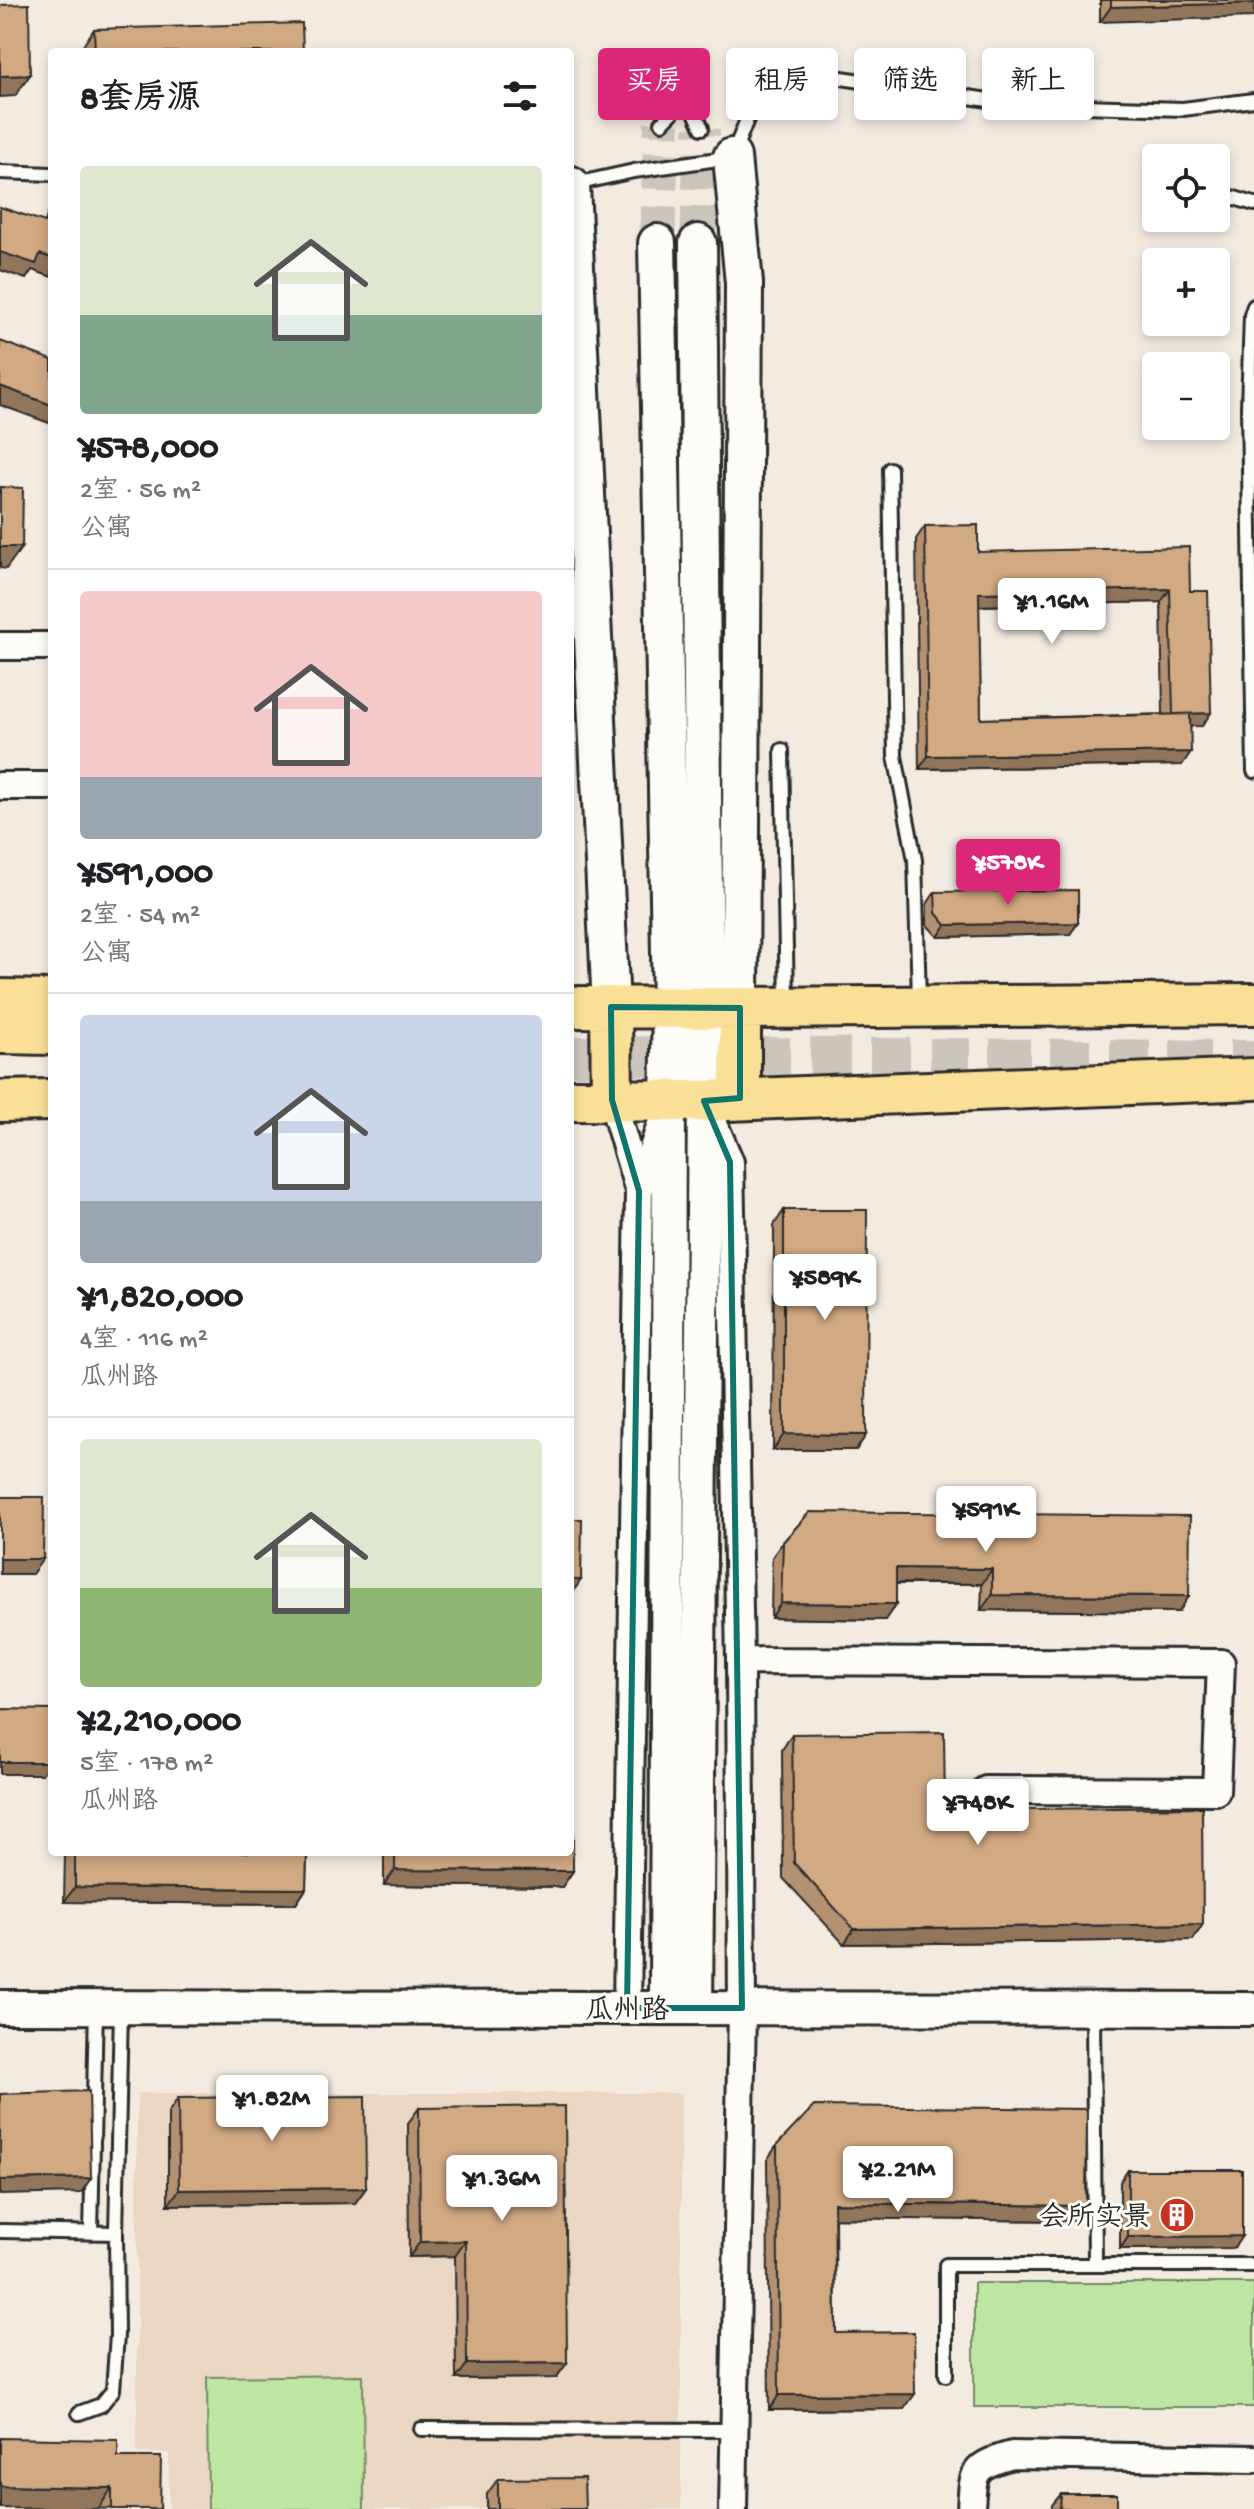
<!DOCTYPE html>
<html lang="zh">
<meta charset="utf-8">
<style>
body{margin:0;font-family:"Gochi Hand","LXGW WenKai TC",sans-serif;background:#f2f2f2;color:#202124;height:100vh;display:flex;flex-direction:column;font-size:30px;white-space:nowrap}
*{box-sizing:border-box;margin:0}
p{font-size:26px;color:#757577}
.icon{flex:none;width:44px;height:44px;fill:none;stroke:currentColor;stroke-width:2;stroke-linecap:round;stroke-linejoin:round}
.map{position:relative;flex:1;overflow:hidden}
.side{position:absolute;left:48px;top:48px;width:526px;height:1808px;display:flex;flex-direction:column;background:#fff;border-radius:8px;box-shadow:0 4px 12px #0003}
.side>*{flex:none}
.hud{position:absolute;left:598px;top:48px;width:536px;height:72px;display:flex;gap:16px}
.fabs{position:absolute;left:1142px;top:144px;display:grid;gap:16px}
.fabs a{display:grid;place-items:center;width:88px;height:88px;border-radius:8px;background:#fff;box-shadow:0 4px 12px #0003;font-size:40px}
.price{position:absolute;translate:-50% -68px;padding:0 18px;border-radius:8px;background:#fff;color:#222;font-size:26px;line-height:52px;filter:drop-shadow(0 2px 4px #0008)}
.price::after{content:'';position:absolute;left:50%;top:48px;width:24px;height:18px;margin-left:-12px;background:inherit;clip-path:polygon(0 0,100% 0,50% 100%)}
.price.current{background:#db2777;color:#fff}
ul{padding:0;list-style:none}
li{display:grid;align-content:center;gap:16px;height:424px;padding:0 32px}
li+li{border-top:2px solid #e0e0e0}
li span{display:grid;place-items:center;height:248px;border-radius:8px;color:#555}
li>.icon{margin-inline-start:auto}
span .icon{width:144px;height:144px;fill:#fffc;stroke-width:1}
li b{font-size:34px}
h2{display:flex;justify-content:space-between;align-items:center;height:96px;padding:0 32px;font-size:34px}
.tag{padding:0 28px;border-radius:8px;background:#fff;box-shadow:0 4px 12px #0003;font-size:28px;line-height:72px}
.tag.current{background:#db2777;color:#fff}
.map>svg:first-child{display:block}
</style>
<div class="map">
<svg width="1254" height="2509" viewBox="0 0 1254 2509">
<rect width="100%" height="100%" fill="#f4ebe0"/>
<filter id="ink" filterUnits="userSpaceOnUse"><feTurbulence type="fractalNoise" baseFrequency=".0125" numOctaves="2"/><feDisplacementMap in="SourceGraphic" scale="16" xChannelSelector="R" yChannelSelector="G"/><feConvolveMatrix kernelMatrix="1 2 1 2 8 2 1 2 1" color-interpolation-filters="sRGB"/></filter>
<g filter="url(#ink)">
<path fill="#ead7c4" d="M 137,2093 L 681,2093 L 681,2509 L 169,2509 L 169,2453 L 137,2453 Z"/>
<path fill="#bde6a2" stroke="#748866" stroke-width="2" d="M 974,2283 L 1254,2283 L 1254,2407 L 974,2407 Z
M 363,2375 L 364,2509 L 208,2509 L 207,2377 Z"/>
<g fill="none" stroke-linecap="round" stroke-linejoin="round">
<path stroke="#ccc5bc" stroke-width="36" stroke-dasharray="36 18" stroke-linecap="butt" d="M 657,243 L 662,123
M 698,243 L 702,128"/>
<path stroke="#ccc5bc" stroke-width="40" stroke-dasharray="40 20" stroke-linecap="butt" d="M 570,1056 L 1254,1060"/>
<defs>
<path id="service" d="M 662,123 L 688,97 L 702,128
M 0,172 L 52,174
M 575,184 L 634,171 L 732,157 L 768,67 L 1015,104 L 1183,109 L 1254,100
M 1225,195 L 1254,204
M 1254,306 L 1251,315 L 1248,408 L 1254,771
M 890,469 L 895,756 L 915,860 L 919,999
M 782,750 L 787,1001
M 1093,2012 L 1095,2265
M 0,2231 L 116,2233
M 91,2233 L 96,2007
M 946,2375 L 946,2265 L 1254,2265
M 79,2413 L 101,2405 L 113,2390 L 117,2335 L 116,2233 L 121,2010
M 421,2429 L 734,2430"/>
<path id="minor" d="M 0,646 L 52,646
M 0,786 L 52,786
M 612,1100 L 639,1191
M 707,1108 L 730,1162 L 740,1661 L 742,2008 L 733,2509
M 740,1661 L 1221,1663 L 1216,1791 L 986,1790
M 627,2008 L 639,1191 L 664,1115
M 971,2509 C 973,2470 973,2466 1012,2455 L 1254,2459"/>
<path id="tertiary" d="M 0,2007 L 1254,2009
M 666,2008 L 669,1100
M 696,2008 L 704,1101"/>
<path id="secondary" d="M 732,157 L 744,283 L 740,1008
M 571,185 L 611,1007
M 657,243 L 671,1008 L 669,1100
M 698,243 L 705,1008 L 704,1101"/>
<path id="primary" d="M 0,1000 L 52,1001
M 570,1007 L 740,1008 L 1254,1004
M 611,1007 L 612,1100
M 0,1033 L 52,1034
M 740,1098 L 740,1008
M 570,1100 L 704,1101 L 1254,1079
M 0,1101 L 52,1100"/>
</defs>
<use href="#service" stroke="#2b2b2b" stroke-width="18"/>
<use href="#minor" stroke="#2b2b2b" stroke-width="32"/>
<use href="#tertiary" stroke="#2b2b2b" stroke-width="38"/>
<use href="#secondary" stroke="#2b2b2b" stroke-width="42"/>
<use href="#primary" stroke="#2b2b2b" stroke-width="46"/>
<use href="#service" stroke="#fdfcf7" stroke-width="12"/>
<use href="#minor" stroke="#fdfcf7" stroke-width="26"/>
<use href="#tertiary" stroke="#fdfcf7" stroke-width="32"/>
<use href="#secondary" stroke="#fdfcf7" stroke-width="36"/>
<use href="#primary" stroke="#fadf96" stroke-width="40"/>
</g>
<path fill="#b49171" stroke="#2b2b2b" stroke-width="2" fill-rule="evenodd" d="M 1100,0 L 1254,0 L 1100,22 Z
M 94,29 L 303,52 L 79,52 Z
M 925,526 L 978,552 L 1190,591 L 1202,726 L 1191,726 L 1182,765 L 919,769 L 916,539 ZM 1161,602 L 1163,714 L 981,719 L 979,606 Z
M 935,892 L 1078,923 L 1070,934 L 938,937 L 927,925 L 927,904 Z
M 784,1210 L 866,1435 L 856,1450 L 773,1450 L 774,1225 Z
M 810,1512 L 1179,1612 L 981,1610 L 982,1584 L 896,1584 L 885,1620 L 771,1618 L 772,1557 L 783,1542 Z
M 792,1734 L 945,1810 L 1203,1924 L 1193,1940 L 844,1944 L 783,1878 L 782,1750 Z
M 65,1852 L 307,1852 L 306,1889 L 296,1904 L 64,1902 Z
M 384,1852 L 570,1852 L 573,1871 L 562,1887 L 384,1885 Z
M 178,2098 L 366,2188 L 355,2203 L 168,2205 L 168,2113 Z
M 419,2108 L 567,2363 L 556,2378 L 456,2379 L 455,2256 L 409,2257 L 408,2123 Z
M 777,2145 L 1086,2206 L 1075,2221 L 835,2218 L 836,2333 L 904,2409 L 769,2410 L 767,2160 Z
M 1128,2170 L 1234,2248 L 1120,2249 L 1120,2182 Z
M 0,2438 L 118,2457 L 160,2509 L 0,2508 Z
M 498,2479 L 585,2509 L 487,2509 L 487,2494 Z
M 1061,2494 L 1117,2509 L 1052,2509 L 1052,2505 Z"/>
<path fill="#92765c" stroke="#2b2b2b" stroke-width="2" d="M 1254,3 L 1254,17 L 1100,22 L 1111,7 Z
M 30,75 L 15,96 L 0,97 L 0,76 Z
M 0,252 L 40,254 L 52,258 L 52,277 L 32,270 L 26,279 L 0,270 Z
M 0,386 L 52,405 L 52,424 L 0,405 Z
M 0,547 L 22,547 L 6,569 L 0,568 Z
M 1170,589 L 1161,602 L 970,606 L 979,593 Z
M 1211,713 L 1202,726 L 1164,727 L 1173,714 Z
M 1191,752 L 1182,765 L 919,769 L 928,756 Z
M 1078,923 L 1070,934 L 938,937 L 946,925 Z
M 784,1434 L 866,1435 L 856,1450 L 773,1450 Z
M 0,1559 L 43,1559 L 32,1574 L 0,1574 Z
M 896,1568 L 992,1569 L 982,1584 L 885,1583 Z
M 570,1580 L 581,1580 L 571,1595 L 570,1595 Z
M 992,1595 L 1189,1596 L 1179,1612 L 981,1610 Z
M 781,1603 L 896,1604 L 885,1620 L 771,1618 Z
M 0,1762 L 50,1762 L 42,1774 L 0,1774 Z
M 395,1870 L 573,1871 L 562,1887 L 384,1885 Z
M 75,1887 L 306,1889 L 296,1904 L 64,1902 Z
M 1203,1924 L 1193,1940 L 844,1944 L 854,1929 Z
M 91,2178 L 81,2193 L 0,2195 L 0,2180 Z
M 366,2188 L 355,2203 L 168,2205 L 179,2190 Z
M 834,2203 L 1086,2206 L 1075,2221 L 824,2218 Z
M 1242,2236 L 1234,2248 L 1120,2249 L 1128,2237 Z
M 466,2241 L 455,2256 L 409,2257 L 420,2242 Z
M 567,2363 L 556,2378 L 456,2379 L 467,2364 Z
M 915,2394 L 904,2409 L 769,2410 L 779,2395 Z
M 0,2486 L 112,2488 L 98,2509 L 0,2508 Z"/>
<path fill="#d1a983" stroke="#2b2b2b" stroke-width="2" d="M 1111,0 L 1254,0 L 1254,3 L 1111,7 Z
M 29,4 L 30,75 L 0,76 L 0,5 Z
M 302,23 L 303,52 L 95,52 L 94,29 Z
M 0,207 L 45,222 L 48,213 L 52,215 L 52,258 L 40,254 L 36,264 L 0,252 Z
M 0,341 L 52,360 L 52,405 L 0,386 Z
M 0,487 L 23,488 L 22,547 L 0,547 Z
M 978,525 L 978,552 L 1189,547 L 1190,591 L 1208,591 L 1211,713 L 1173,714 L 1170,589 L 979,593 L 981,719 L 1190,714 L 1191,752 L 928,756 L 925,526 Z
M 1078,890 L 1078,923 L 946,925 L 936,913 L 935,892 Z
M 784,1210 L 867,1210 L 866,1435 L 784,1434 Z
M 0,1497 L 44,1497 L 43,1559 L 0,1559 Z
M 810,1512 L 1190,1516 L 1189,1596 L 992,1595 L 992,1569 L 896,1568 L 896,1604 L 781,1603 L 783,1542 Z
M 570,1519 L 582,1519 L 581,1580 L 570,1580 Z
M 0,1709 L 51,1710 L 50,1762 L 0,1762 Z
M 944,1732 L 945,1810 L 1202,1807 L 1203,1924 L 854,1929 L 794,1863 L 792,1734 Z
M 570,1818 L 573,1818 L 573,1871 L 395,1870 L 395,1852 L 570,1852 Z
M 75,1852 L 307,1852 L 306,1889 L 75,1887 Z
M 89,2091 L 91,2178 L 0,2180 L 0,2094 Z
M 365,2096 L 366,2188 L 179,2190 L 178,2098 Z
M 565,2106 L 567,2363 L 467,2364 L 466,2241 L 420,2242 L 419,2108 Z
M 814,2106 L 1087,2109 L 1086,2206 L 834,2203 L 836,2333 L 914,2332 L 915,2394 L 779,2395 L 777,2145 Z
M 1128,2170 L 1242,2170 L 1242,2236 L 1128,2237 Z
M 0,2438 L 118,2440 L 118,2457 L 161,2457 L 160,2509 L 112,2509 L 112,2488 L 0,2486 Z
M 584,2478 L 585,2509 L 498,2509 L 498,2479 Z
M 1061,2494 L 1117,2494 L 1117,2509 L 1060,2509 Z"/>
</g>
<path fill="none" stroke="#0f766e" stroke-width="6" stroke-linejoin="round" d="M 611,1007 L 740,1008 L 740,1098 L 704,1101 L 730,1162 L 742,2008 L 627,2008 L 639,1191 L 612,1100 Z"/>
<defs>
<symbol id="building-disc" viewBox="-11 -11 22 22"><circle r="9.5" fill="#c8321e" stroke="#fdfcf7"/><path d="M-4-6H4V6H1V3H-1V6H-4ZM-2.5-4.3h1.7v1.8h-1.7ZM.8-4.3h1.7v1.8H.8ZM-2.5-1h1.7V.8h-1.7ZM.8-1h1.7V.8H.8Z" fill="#fff"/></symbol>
</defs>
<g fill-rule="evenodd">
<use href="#building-disc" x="1157" y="2195" width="40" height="40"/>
</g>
<g text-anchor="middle" stroke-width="6" stroke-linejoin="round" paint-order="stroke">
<g font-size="28" fill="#2b2b2b" stroke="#fdfcf7">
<text x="627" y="2018">瓜州路</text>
</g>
<g font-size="28" fill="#2b2b2b" stroke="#fdfcf7" text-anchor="end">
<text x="1151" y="2225">会所实景</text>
</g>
</g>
</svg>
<div class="fabs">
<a><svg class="icon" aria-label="locate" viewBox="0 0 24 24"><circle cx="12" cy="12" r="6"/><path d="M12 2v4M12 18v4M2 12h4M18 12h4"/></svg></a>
<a>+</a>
<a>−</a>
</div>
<b class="price" style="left:1052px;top:646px">¥1.16M</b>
<b class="price current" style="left:1008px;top:907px">¥578K</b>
<b class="price" style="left:825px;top:1322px">¥589K</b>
<b class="price" style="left:986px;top:1554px">¥591K</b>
<b class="price" style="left:978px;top:1847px">¥748K</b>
<b class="price" style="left:272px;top:2143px">¥1.82M</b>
<b class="price" style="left:898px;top:2214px">¥2.21M</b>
<b class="price" style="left:502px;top:2223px">¥1.36M</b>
<div class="hud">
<a class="tag current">买房</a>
<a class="tag">租房</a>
<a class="tag">筛选</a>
<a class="tag">新上</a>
</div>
<section class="side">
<h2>8套房源<svg class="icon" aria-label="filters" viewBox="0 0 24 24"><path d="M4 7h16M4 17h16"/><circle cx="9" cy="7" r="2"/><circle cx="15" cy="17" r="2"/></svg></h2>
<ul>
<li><span style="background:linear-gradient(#dfe7d0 60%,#7fa58c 0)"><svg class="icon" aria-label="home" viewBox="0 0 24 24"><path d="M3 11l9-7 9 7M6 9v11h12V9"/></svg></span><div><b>¥578,000</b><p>2室 · 56 m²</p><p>公寓</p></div></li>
<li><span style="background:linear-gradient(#f6c9c9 75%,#9aa5b1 0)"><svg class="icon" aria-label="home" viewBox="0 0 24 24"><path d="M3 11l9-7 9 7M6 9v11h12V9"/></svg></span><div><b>¥591,000</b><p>2室 · 54 m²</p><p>公寓</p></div></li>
<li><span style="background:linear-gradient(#c9d6e8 75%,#9aa5b1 0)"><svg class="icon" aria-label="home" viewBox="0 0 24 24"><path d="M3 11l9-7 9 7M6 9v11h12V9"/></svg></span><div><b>¥1,820,000</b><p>4室 · 116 m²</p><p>瓜州路</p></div></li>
<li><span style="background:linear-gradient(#dfe7d0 60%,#8fb573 0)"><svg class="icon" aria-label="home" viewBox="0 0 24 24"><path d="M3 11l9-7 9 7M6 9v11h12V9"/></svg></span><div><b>¥2,210,000</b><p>5室 · 178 m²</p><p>瓜州路</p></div></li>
</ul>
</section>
</div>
